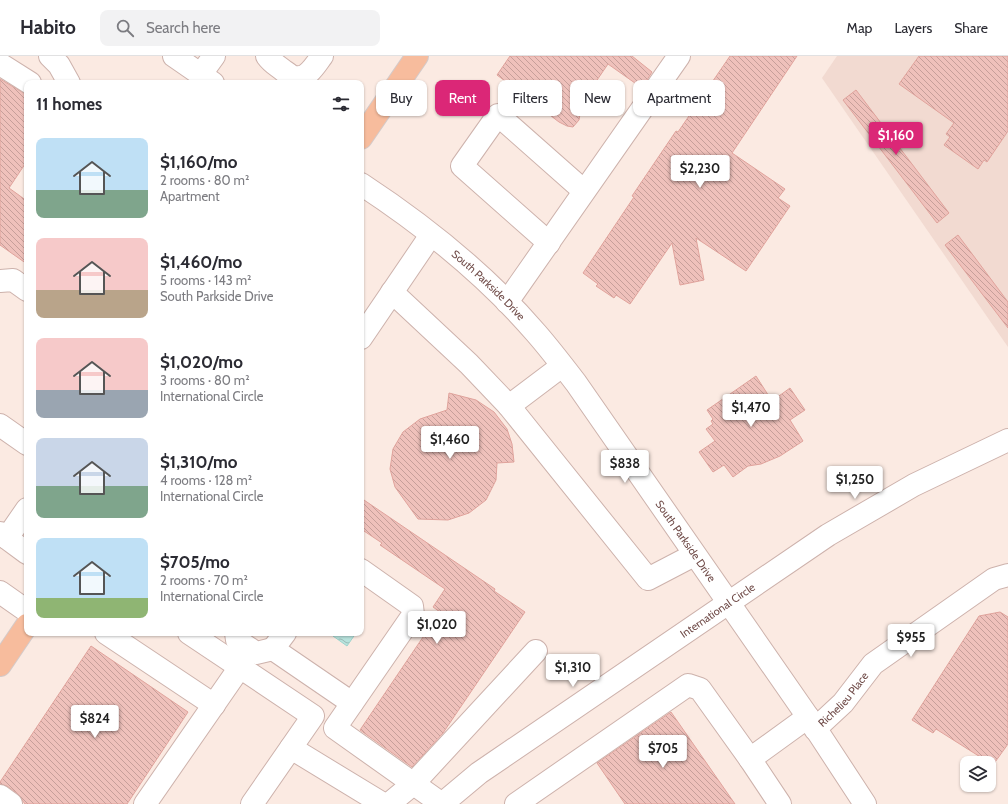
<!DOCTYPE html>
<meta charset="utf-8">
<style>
body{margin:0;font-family:Cabin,sans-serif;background:#f2f2f3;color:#2b2b33;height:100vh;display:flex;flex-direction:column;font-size:15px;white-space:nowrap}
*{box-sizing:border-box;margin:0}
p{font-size:13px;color:#7c7c81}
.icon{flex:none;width:22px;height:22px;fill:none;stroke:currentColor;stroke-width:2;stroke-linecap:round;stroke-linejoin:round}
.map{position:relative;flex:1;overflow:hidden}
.sheet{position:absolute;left:24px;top:24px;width:340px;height:556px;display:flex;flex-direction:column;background:#fff;border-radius:8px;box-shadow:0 1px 3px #0004}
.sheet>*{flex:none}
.guide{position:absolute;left:376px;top:24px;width:380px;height:36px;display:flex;gap:8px}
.buttons{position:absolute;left:960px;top:700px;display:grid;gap:8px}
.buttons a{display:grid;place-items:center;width:36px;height:36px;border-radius:8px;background:#fff;box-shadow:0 1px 3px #0004;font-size:20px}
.price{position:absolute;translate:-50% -34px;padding:0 9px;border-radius:4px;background:#fff;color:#222;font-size:13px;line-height:26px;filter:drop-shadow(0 1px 2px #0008)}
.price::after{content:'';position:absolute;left:50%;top:24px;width:12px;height:9px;margin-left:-6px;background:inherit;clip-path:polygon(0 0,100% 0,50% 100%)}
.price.on{background:#db2777;color:#fff}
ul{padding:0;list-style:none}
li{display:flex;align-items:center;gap:12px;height:100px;padding:0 12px}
li span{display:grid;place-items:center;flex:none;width:112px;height:80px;border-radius:8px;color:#555}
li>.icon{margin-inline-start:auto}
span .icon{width:48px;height:48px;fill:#fffc;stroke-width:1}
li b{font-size:17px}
h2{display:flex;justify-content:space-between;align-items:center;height:48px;padding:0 12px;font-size:17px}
.chip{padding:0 14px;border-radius:8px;background:#fff;box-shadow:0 1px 3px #0004;font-size:14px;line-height:36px}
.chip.on{background:#db2777;color:#fff}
header{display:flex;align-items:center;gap:24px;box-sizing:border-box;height:56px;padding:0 20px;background:#fff;border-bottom:1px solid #e1e1e2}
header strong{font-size:19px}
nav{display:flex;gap:22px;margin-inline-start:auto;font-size:14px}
.search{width:280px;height:36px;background:#f2f2f3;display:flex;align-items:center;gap:10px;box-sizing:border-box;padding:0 14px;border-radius:8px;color:#7c7c81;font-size:15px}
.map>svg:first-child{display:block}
</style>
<header>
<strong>Habito</strong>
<div class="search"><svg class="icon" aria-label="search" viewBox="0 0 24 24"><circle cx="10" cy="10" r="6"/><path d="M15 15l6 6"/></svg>Search here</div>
<nav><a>Map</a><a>Layers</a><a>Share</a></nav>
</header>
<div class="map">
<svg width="1008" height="748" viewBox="0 0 1008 748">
<defs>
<pattern id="water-waves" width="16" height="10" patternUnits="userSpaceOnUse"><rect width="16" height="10" fill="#b8e3dd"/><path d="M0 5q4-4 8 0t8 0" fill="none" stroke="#9abab5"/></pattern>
<pattern id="building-back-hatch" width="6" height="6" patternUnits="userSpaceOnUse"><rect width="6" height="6" fill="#efc1bb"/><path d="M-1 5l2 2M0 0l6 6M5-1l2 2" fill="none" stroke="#c69f9a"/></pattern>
</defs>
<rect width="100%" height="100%" fill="#fbeae2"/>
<path fill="#f2dad1" d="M 837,0 L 1008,0 L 1008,291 L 822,22 Z"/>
<path fill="url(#water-waves)" stroke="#9ed4cd" d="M 336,577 L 356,577 L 347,590 L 333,580 Z"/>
<path fill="url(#building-back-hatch)" stroke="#e0a39c" d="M 510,0 L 632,0 L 652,16 L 642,32 L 608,8 L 578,52 L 580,58 L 579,64 L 573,71 L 567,70 L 559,66 L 497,19 Z
M 730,0 L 797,0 L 732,97 L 785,133 L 778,142 L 790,150 L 746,215 L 696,182 L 704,224 L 680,229 L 672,187 L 630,248 L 616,239 L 614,242 L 596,230 L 598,228 L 583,217 L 634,141 L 632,140 L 676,75 L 678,76 Z
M 919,0 L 1008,0 L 1008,75 L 987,106 L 984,104 L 978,113 L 944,89 L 950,81 L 946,78 L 954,67 L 899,28 Z
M 0,23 L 27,39 L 27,105 L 9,132 L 27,145 L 27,208 L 0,189 Z
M 856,34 L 949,157 L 937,167 L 843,44 Z
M 958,179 L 1008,246 L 1008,272 L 945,189 Z
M 756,320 L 772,345 L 790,332 L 805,354 L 790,364 L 803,385 L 780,400 L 761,408 L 748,410 L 733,421 L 724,409 L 713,416 L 699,396 L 715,385 L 706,373 L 713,368 L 711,365 L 713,363 L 707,354 Z
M 449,337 L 476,344 L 494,356 L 507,373 L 512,388 L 514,406 L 497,407 L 496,424 L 486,444 L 469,457 L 448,464 L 418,463 L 395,431 L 390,413 L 393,393 L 403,376 L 420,363 L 447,354 Z
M 361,442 L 495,533 L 494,535 L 525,556 L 443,677 L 412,711 L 360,674 L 440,556 L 433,551 L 445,533 L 380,489 L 382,487 L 361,473 Z
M 1000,556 L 1008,561 L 1008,688 L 993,709 L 936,673 L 933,677 L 912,664 L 979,560 Z
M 91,590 L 188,656 L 127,748 L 25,748 L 18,738 L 7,730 L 0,728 L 0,726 Z
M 671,656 L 735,748 L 625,748 L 597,707 Z"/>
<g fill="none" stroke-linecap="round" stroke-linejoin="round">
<defs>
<g id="minor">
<path d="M 50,0 L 59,9 L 69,27"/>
<path d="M 174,0 L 213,27"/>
<path d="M 267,0 C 272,7 278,10 284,15 C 288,17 291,21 295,21 C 307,24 316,8 322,0"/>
<path d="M 0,8 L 30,27"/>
<path d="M 201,18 L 214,0"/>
<path id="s1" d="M 361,128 C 425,170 486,219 536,277 C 550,293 563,310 576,327 L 808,661 L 865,748"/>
<path d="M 549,187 L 462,110 L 498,59 L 584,135"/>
<path d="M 0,225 L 13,224 L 27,234"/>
<path d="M 392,236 L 469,308 L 509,350 L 562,310"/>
<path d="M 507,246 L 679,0"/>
<path d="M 361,282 L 431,179"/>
<path d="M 509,350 L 648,523 L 694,499"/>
<path d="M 0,369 L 27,388"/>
<path d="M 0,477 L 27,497"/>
<path d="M 7,482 L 27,453"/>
<path d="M 361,514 L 412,550 L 413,559 L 335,672 L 442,748"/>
<path d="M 0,536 L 27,555"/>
<path d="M 106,577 L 214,649"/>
<path d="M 189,577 L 313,660 L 252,748"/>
<path d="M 236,577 L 237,584 L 256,597 L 273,593"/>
<path d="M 285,577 L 273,593 L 352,647"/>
<path id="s2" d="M 815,673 L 843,647 L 873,608 L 994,523 L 1008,519"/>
<path d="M 291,692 L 383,748"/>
<path d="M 750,703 L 808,661"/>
<path d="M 0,740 L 11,748"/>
<path d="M 145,748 L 240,611"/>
<path d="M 389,748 L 413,728 L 536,595"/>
<path id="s3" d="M 442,748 L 479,717 L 828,479 L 914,429 L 1008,384"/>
<path d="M 516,748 L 688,629 L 700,633 L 750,703 L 780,748"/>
</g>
<path id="major" d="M 361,82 L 417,0
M 0,609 L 27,569"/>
</defs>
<use href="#minor" stroke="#cdb2ac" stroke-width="24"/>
<use href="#major" stroke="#d4cac9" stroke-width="24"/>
<use href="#minor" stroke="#fff" stroke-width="22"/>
<use href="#major" stroke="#f7bc9d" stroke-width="22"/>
</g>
<g text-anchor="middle" stroke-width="3" stroke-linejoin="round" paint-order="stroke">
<g font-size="11" fill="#714d4a" stroke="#feefe7">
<text dy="4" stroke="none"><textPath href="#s1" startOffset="163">South Parkside Drive</textPath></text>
<text dy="4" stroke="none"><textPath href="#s1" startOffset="487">South Parkside Drive</textPath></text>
<text dy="4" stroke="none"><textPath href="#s3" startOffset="337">International Circle</textPath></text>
<text dy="4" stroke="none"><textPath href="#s2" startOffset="41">Richelieu Place</textPath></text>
</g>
</g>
</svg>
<div class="buttons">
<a><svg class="icon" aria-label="layers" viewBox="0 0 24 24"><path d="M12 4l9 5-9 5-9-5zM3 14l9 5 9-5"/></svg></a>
</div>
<b class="price on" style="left:896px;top:100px">$1,160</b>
<b class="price" style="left:700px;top:133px">$2,230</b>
<b class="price" style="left:751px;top:372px">$1,470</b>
<b class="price" style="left:450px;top:404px">$1,460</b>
<b class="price" style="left:625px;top:428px">$838</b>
<b class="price" style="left:855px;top:444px">$1,250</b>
<b class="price" style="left:437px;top:589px">$1,020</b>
<b class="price" style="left:911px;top:602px">$955</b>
<b class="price" style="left:573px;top:632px">$1,310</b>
<b class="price" style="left:95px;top:683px">$824</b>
<b class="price" style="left:663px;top:713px">$705</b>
<div class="guide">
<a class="chip">Buy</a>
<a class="chip on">Rent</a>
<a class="chip">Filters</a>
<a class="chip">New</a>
<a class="chip">Apartment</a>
</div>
<section class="sheet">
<h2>11 homes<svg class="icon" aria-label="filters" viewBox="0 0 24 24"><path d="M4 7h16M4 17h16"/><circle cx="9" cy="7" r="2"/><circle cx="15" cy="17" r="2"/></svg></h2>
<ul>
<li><span style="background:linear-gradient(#bfe0f5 65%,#7fa58c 0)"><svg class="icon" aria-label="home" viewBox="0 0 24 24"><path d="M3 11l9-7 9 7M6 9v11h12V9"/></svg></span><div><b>$1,160/mo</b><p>2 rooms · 80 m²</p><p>Apartment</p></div></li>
<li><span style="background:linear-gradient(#f6c9c9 65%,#b9a48a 0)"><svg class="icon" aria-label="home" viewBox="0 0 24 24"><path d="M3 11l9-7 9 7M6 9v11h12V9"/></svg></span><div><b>$1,460/mo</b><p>5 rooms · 143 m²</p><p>South Parkside Drive</p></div></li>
<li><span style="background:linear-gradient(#f6c9c9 65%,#9aa5b1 0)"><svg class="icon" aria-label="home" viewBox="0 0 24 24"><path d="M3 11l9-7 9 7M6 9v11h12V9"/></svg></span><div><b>$1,020/mo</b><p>3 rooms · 80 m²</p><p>International Circle</p></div></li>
<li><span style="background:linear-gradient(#c9d6e8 60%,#7fa58c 0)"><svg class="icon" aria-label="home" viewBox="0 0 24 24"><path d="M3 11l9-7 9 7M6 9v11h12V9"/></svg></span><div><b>$1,310/mo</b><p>4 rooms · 128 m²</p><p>International Circle</p></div></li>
<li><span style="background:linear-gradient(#bfe0f5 75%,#8fb573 0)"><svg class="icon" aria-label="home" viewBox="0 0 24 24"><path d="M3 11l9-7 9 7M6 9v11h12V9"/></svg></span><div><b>$705/mo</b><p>2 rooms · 70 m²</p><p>International Circle</p></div></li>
</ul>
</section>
</div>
